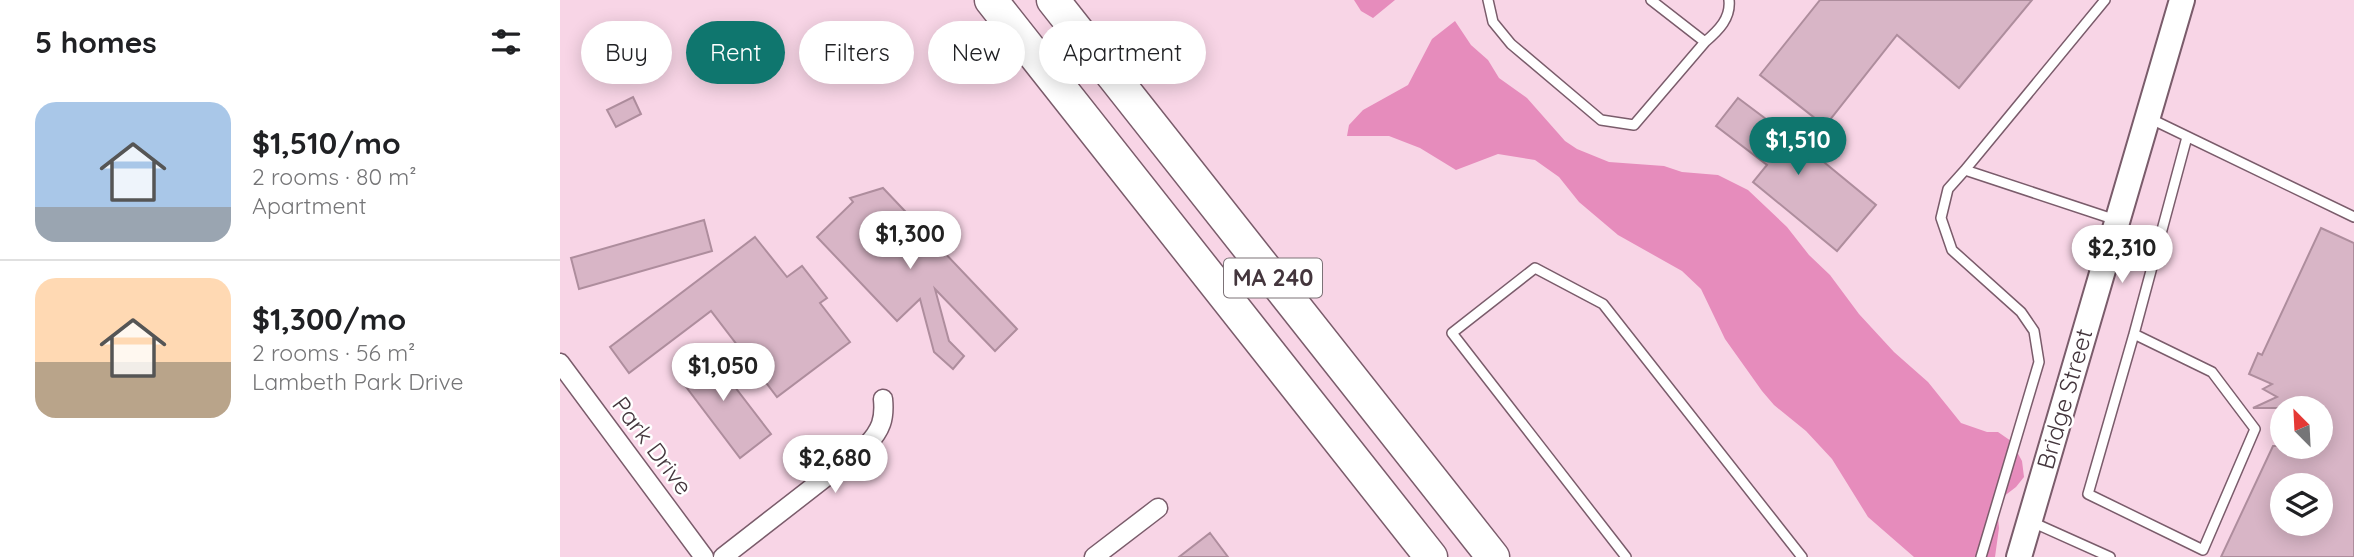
<!DOCTYPE html>
<meta charset="utf-8">
<style>
body{margin:0;font-family:Quicksand,sans-serif;background:#f6f6f6;color:#202124;height:100vh;display:flex;flex-direction:column;font-size:26px;white-space:nowrap}
*{box-sizing:border-box;margin:0}
p{font-size:23px;color:#757577}
.icon{flex:none;width:38px;height:38px;fill:none;stroke:currentColor;stroke-width:2;stroke-linecap:round;stroke-linejoin:round}
.map{position:relative;flex:1;overflow:hidden}
.sheet{display:flex;flex-direction:column;background:#fff;width:560px}
.sheet>*{flex:none}
.guide{position:absolute;left:21px;top:21px;width:665px;height:63px;display:flex;gap:14px}
.needle{width:46px;rotate:336deg}
.buttons{position:absolute;left:1710px;top:396px;display:grid;gap:14px}
.buttons a{display:grid;place-items:center;width:63px;height:63px;border-radius:50%;background:#fff;box-shadow:0 4px 18px #0003;font-size:35px}
.price{position:absolute;translate:-50% -60px;padding:0 16px;border-radius:24px;background:#fff;color:#222;font-size:23px;line-height:46px;filter:drop-shadow(0 2px 4px #0008)}
.price::after{content:'';position:absolute;left:50%;top:42px;width:21px;height:16px;margin-left:-10px;background:inherit;clip-path:polygon(0 0,100% 0,50% 100%)}
.price.active{background:#0f766e;color:#fff}
ul{padding:0;list-style:none}
li{display:flex;align-items:center;gap:21px;height:175px;padding:0 35px}
li+li{border-top:2px solid #e0e0e0}
li span{display:grid;place-items:center;flex:none;width:196px;height:140px;border-radius:21px;color:#555}
li>.icon{margin-inline-start:auto}
span .icon{width:84px;height:84px;fill:#fffc;stroke-width:1}
li b{font-size:30px}
h2{display:flex;justify-content:space-between;align-items:center;height:84px;padding:0 35px;font-size:30px}
.pill{padding:0 24px;border-radius:32px;background:#fff;box-shadow:0 4px 18px #0003;font-size:24px;line-height:63px}
.pill.active{background:#0f766e;color:#fff}
main{display:flex;flex:1;min-height:0}
.map>svg:first-child{display:block}
</style>
<main>
<section class="sheet">
<h2>5 homes<svg class="icon" aria-label="filters" viewBox="0 0 24 24"><path d="M4 7h16M4 17h16"/><circle cx="9" cy="7" r="2"/><circle cx="15" cy="17" r="2"/></svg></h2>
<ul>
<li><span style="background:linear-gradient(#a9c7e8 75%,#9aa5b1 0)"><svg class="icon" aria-label="home" viewBox="0 0 24 24"><path d="M3 11l9-7 9 7M6 9v11h12V9"/></svg></span><div><b>$1,510/mo</b><p>2 rooms · 80 m²</p><p>Apartment</p></div></li>
<li><span style="background:linear-gradient(#ffd9b3 60%,#b9a48a 0)"><svg class="icon" aria-label="home" viewBox="0 0 24 24"><path d="M3 11l9-7 9 7M6 9v11h12V9"/></svg></span><div><b>$1,300/mo</b><p>2 rooms · 56 m²</p><p>Lambeth Park Drive</p></div></li>
</ul>
</section>
<div class="map">
<svg width="1794" height="557" viewBox="0 0 1794 557">
<rect width="100%" height="100%" fill="#f8d5e6"/>
<path fill="#e68cbc" d="M 794,0 L 835,0 L 813,18 L 801,11 Z
M 895,21 L 911,45 L 928,60 L 939,78 L 967,98 L 1005,141 L 1017,149 L 1049,162 L 1104,166 L 1122,172 L 1158,175 L 1188,190 L 1227,227 L 1249,255 L 1270,275 L 1299,314 L 1334,352 L 1368,382 L 1401,423 L 1427,432 L 1438,432 L 1451,441 L 1462,461 L 1464,477 L 1456,487 L 1443,497 L 1437,507 L 1439,528 L 1435,557 L 1354,557 L 1308,517 L 1272,459 L 1246,431 L 1214,405 L 1202,391 L 1165,339 L 1141,289 L 1122,271 L 1058,235 L 1019,202 L 999,177 L 975,160 L 938,154 L 896,170 L 860,148 L 829,136 L 787,136 L 789,125 L 803,110 L 848,85 L 872,39 Z"/>
<path fill="#d8b5c6" stroke="#ae8d9d" stroke-width="2" fill-rule="evenodd" d="M 1260,0 L 1472,0 L 1399,88 L 1337,35 L 1265,126 L 1200,75 Z
M 73,97 L 81,114 L 56,127 L 47,110 Z
M 1178,98 L 1230,137 L 1231,135 L 1316,205 L 1277,251 L 1193,182 L 1207,165 L 1156,126 Z
M 323,188 L 457,329 L 435,351 L 375,289 L 389,341 L 404,356 L 393,369 L 374,352 L 360,299 L 337,321 L 257,237 L 293,202 L 290,198 Z
M 144,220 L 152,251 L 19,289 L 11,258 Z
M 1761,228 L 1794,243 L 1794,557 L 1661,557 L 1713,446 L 1760,446 L 1760,408 L 1693,408 L 1717,397 L 1703,389 L 1712,384 L 1689,374 L 1698,353 L 1702,355 ZM 1722,485 L 1760,485 L 1760,523 L 1722,523 Z
M 195,237 L 227,277 L 242,266 L 267,298 L 260,303 L 290,342 L 217,397 L 151,311 L 69,373 L 50,347 Z
M 145,348 L 211,434 L 180,458 L 114,371 Z
M 650,533 L 668,557 L 619,557 Z"/>
<g fill="none" stroke-linecap="round" stroke-linejoin="round">
<defs>
<path id="lane" d="M 928,0 L 933,22 L 951,44 L 1041,120 L 1074,125 L 1145,42 L 1091,0
M 1545,0 L 1405,170 L 1556,220
M 1145,42 C 1159,30 1171,18 1169,0
M 1591,119 L 1794,217
M 1405,170 L 1388,189 L 1381,218 L 1392,250 L 1461,312 L 1474,331 L 1479,362 L 1421,557
M 1574,334 L 1652,372 L 1695,429 L 1643,550 L 1528,494 L 1574,334 L 1627,137
M 1472,522 L 1550,557
M 1066,557 L 892,333 L 975,268 L 1043,304 L 1242,557"/>
<path id="street" d="M 0,363 L 144,557
M 163,557 L 307,445 C 321,430 325,419 323,399
M 534,557 L 598,508"/>
<path id="secondary" d="M 1459,557 L 1622,0"/>
<path id="highway" d="M 431,0 L 871,557
M 493,0 L 933,557"/>
</defs>
<use href="#lane" stroke="#7a5c6b" stroke-width="12"/>
<use href="#street" stroke="#7a5c6b" stroke-width="21"/>
<use href="#secondary" stroke="#7a5c6b" stroke-width="28"/>
<use href="#highway" stroke="#7a5c6b" stroke-width="35"/>
<use href="#lane" stroke="#fff" stroke-width="9"/>
<use href="#street" stroke="#fff" stroke-width="18"/>
<use href="#secondary" stroke="#fff" stroke-width="24"/>
<use href="#highway" stroke="#fff" stroke-width="32"/>
</g>
<g text-anchor="middle" stroke-width="5" stroke-linejoin="round" paint-order="stroke">
<rect fill="#fff" stroke="#7c7277" stroke-width="2" x="664" y="258.5" width="98" height="39" rx="5"/>
<g font-size="23" font-weight="bold" fill="#44363d">
<text x="713" y="286">MA 240</text>
</g>
<g font-size="24" fill="#44363d" stroke="#fff">
<text transform="translate(1505 399) rotate(-74)" y="8">Bridge Street</text>
<text transform="translate(92 446) rotate(53)" y="8">Park Drive</text>
</g>
</g>
</svg>
<div class="buttons">
<a><svg class="needle" viewBox="-14 -14 28 28"><path d="M0-13l5 13h-10z" fill="#e53935"/><path d="M0 13l5-13h-10z" fill="#757577"/></svg></a>
<a><svg class="icon" aria-label="layers" viewBox="0 0 24 24"><path d="M12 4l9 5-9 5-9-5zM3 14l9 5 9-5"/></svg></a>
</div>
<b class="price active" style="left:1238px;top:177px">$1,510</b>
<b class="price" style="left:350px;top:271px">$1,300</b>
<b class="price" style="left:1562px;top:285px">$2,310</b>
<b class="price" style="left:163px;top:403px">$1,050</b>
<b class="price" style="left:275px;top:495px">$2,680</b>
<div class="guide">
<a class="pill">Buy</a>
<a class="pill active">Rent</a>
<a class="pill">Filters</a>
<a class="pill">New</a>
<a class="pill">Apartment</a>
</div>
</div>
</main>
